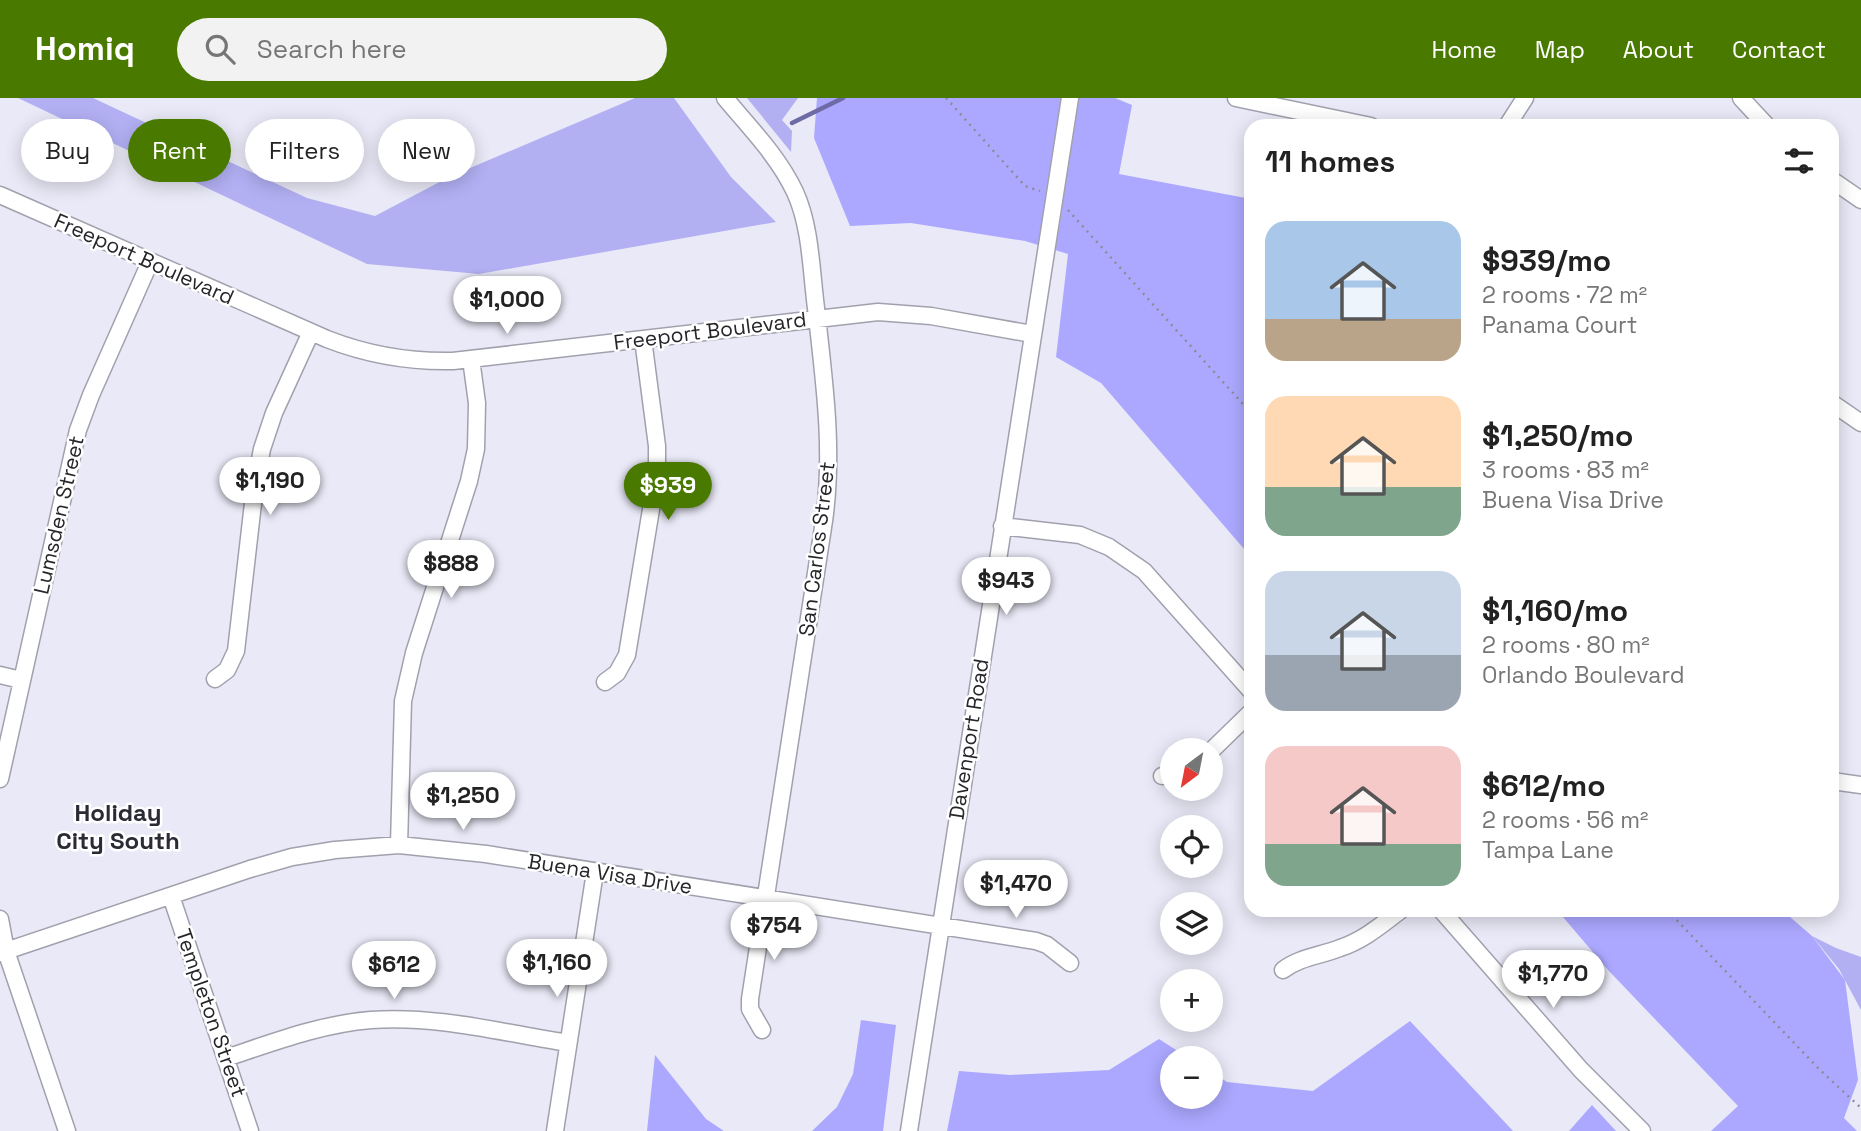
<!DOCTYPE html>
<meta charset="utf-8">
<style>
body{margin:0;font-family:"Space Grotesk",sans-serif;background:#f2f2f2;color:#222;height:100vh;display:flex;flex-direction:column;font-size:26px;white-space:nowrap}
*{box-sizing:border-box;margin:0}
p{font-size:23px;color:#767676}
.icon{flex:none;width:38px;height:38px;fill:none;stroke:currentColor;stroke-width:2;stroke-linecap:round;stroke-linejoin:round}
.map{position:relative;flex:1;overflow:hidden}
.drawer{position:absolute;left:1244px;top:21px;width:595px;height:798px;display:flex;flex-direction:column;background:#fff;border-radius:21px;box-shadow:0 4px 18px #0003}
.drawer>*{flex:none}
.hud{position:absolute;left:21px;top:21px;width:665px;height:63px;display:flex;gap:14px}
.needle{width:46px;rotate:212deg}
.tools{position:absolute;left:1160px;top:640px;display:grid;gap:14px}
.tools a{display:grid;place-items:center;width:63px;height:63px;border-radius:50%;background:#fff;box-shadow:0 4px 18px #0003;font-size:35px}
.price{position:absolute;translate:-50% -60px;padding:0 16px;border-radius:24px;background:#fff;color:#222;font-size:23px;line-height:46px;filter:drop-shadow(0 2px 4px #0008)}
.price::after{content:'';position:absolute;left:50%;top:42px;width:21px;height:16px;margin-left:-10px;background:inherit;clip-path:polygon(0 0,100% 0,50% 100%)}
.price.active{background:#4a7900;color:#fff}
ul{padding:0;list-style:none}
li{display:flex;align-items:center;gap:21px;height:175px;padding:0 21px}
li span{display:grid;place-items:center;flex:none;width:196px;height:140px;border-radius:21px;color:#555}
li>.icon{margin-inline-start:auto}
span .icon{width:84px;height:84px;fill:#fffc;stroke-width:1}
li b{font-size:30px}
h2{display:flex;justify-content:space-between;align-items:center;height:84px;padding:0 21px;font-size:30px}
.chip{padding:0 24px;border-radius:32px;background:#fff;box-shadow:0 4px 18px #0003;font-size:24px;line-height:63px}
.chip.active{background:#4a7900;color:#fff}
header{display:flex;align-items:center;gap:42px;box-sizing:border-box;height:98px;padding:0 35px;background:#4a7900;color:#fff}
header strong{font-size:33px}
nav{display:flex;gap:38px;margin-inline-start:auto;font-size:24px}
.search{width:490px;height:63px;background:#f2f2f2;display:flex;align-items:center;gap:18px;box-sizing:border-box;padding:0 24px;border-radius:38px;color:#767676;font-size:26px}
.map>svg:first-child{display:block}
</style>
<header>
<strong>Homiq</strong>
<div class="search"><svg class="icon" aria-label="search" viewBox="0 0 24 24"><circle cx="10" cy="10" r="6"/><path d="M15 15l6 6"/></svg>Search here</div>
<nav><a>Home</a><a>Map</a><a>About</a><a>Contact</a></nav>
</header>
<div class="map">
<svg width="1861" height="1033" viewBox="0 0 1861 1033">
<rect width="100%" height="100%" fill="#e9e9f7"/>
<path fill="#b2b0f3" d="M 18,0 L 93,0 L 307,100 L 375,118 L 449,79 L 635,0 L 674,0 L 731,79 L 776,124 L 479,176 L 367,166 Z
M 747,0 L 798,0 L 782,22 L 792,33 L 791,54 Z
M 1812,838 L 1836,850 L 1861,859 L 1861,912 L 1839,871 Z"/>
<path fill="#aca8ff" d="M 817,0 L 1115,0 L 1132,7 L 1119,76 L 1251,101 L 1251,459 L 1101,285 L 1056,259 L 1068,156 L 1025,143 L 911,125 L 850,128 L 814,40 Z
M 1557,812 L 1782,812 L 1812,838 L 1845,882 L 1858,982 L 1844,1020 L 1857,1033 L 1711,1033 L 1738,1008 L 1609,873 Z
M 861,922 L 896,927 L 883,1033 L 812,1033 L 837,1009 L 853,976 Z
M 1410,923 L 1513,1033 L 947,1033 L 959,973 L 1010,977 L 1109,972 L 1159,941 L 1190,961 L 1172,961 L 1172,999 L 1211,999 L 1211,974 L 1227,984 L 1313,993 Z
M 655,957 L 706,1021 L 724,1033 L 647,1033 Z
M 1592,1007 L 1616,1033 L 1569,1033 Z"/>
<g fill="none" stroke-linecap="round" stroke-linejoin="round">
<path stroke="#6d6aa6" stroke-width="4.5" d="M 792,25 L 843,0"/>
<defs>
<path id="minor" d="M 725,0 C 750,30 778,58 795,94 C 811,129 811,172 816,210 C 824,282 834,351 824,423 L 750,901 L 750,911 L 762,932
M 1236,0 L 1371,28
M 1741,0 L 1767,28
M 1507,28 L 1525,0
M 1832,82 L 1861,102
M 0,97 L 327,241 C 368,257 409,264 453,263 L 878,214 L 931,218 L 1032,236
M 1832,305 L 1861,325
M 1002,428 L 1080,437 L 1109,449 L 1144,473 L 1251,593
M 0,577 L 21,582
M 215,581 L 227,572 L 236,553 L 255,388 L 262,351 L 274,315 L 311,234
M 605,584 L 617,575 L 627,557 L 657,375 L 657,348 L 643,241
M 1211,653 L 1251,614
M 1162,678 L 1172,677
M 0,681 L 78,332 L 91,297 L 150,164
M 1832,683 L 1861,687
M 399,747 L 403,603 L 414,555 L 469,383 L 476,351 L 477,305 L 471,261
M 171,798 L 250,1033
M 1441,812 L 1581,972 L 1642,1033
M 0,821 L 6,853 L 67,1033
M 0,855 L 250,771 L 292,759 L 335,752 L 399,747 L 486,756 L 1036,843 L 1047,847 L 1070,865
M 1283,872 C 1300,859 1320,858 1340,850 C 1364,842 1381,827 1401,812
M 226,960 C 274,944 321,926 371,922 C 436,917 504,935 568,945
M 555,1033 L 595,774
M 909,1033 L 1070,0"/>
</defs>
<use href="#minor" stroke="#a1a1ae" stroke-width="19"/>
<path stroke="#8c8c96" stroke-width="2.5" stroke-dasharray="2 5" stroke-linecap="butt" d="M 946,0 L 1025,88 L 1040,93
M 1068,112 L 1251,315
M 1667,812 L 1820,972 L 1861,1010"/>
<use href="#minor" stroke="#fff" stroke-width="16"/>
</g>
<g text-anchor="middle" stroke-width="5" stroke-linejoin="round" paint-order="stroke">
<g font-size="21" fill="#25252a" stroke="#fff">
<text transform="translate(144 161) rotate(24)" y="7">Freeport Boulevard</text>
<text transform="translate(710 233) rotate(-7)" y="7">Freeport Boulevard</text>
<text transform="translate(59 417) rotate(-77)" y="7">Lumsden Street</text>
<text transform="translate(817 451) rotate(-83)" y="7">San Carlos Street</text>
<text transform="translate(969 641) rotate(-81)" y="7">Davenport Road</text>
<text transform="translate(610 776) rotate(9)" y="7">Buena Visa Drive</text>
<text transform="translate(211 915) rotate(71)" y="7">Templeton Street</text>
</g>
<g font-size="24" font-weight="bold" fill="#2b2b35" stroke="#fff">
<text x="118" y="723">Holiday<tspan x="118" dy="28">City South</tspan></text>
</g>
</g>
</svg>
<div class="tools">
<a><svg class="needle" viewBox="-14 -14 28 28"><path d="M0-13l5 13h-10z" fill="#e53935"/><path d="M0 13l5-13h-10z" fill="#767676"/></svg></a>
<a><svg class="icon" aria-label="locate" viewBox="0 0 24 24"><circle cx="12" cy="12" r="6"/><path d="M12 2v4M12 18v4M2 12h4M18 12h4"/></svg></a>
<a><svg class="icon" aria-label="layers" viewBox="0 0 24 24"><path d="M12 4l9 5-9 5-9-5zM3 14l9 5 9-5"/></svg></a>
<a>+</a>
<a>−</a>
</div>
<b class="price" style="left:507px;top:238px">$1,000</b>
<b class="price" style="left:270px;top:419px">$1,190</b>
<b class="price active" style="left:668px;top:424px">$939</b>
<b class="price" style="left:451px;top:502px">$888</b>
<b class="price" style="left:1006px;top:519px">$943</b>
<b class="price" style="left:463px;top:734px">$1,250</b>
<b class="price" style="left:1016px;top:822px">$1,470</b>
<b class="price" style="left:774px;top:864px">$754</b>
<b class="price" style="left:557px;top:901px">$1,160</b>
<b class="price" style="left:394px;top:903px">$612</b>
<b class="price" style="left:1553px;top:912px">$1,770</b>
<div class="hud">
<a class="chip">Buy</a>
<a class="chip active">Rent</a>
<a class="chip">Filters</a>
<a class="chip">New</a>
</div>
<section class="drawer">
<h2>11 homes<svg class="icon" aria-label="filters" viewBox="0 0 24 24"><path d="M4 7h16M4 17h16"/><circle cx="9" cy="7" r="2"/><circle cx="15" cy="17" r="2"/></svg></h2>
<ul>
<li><span style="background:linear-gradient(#a9c7e8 70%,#b9a48a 0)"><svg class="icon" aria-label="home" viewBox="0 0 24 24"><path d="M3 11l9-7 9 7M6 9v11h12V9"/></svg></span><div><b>$939/mo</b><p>2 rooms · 72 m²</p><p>Panama Court</p></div></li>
<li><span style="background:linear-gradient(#ffd9b3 65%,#7fa58c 0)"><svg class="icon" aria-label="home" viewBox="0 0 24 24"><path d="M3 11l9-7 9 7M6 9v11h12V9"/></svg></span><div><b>$1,250/mo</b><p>3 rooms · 83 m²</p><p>Buena Visa Drive</p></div></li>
<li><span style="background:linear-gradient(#c9d6e8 60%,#9aa5b1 0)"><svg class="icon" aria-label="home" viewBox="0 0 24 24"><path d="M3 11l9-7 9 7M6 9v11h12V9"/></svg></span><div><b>$1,160/mo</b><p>2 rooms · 80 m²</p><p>Orlando Boulevard</p></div></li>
<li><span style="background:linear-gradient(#f6c9c9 70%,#7fa58c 0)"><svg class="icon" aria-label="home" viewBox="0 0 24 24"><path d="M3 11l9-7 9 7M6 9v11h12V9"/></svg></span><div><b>$612/mo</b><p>2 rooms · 56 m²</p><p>Tampa Lane</p></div></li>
</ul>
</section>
</div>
